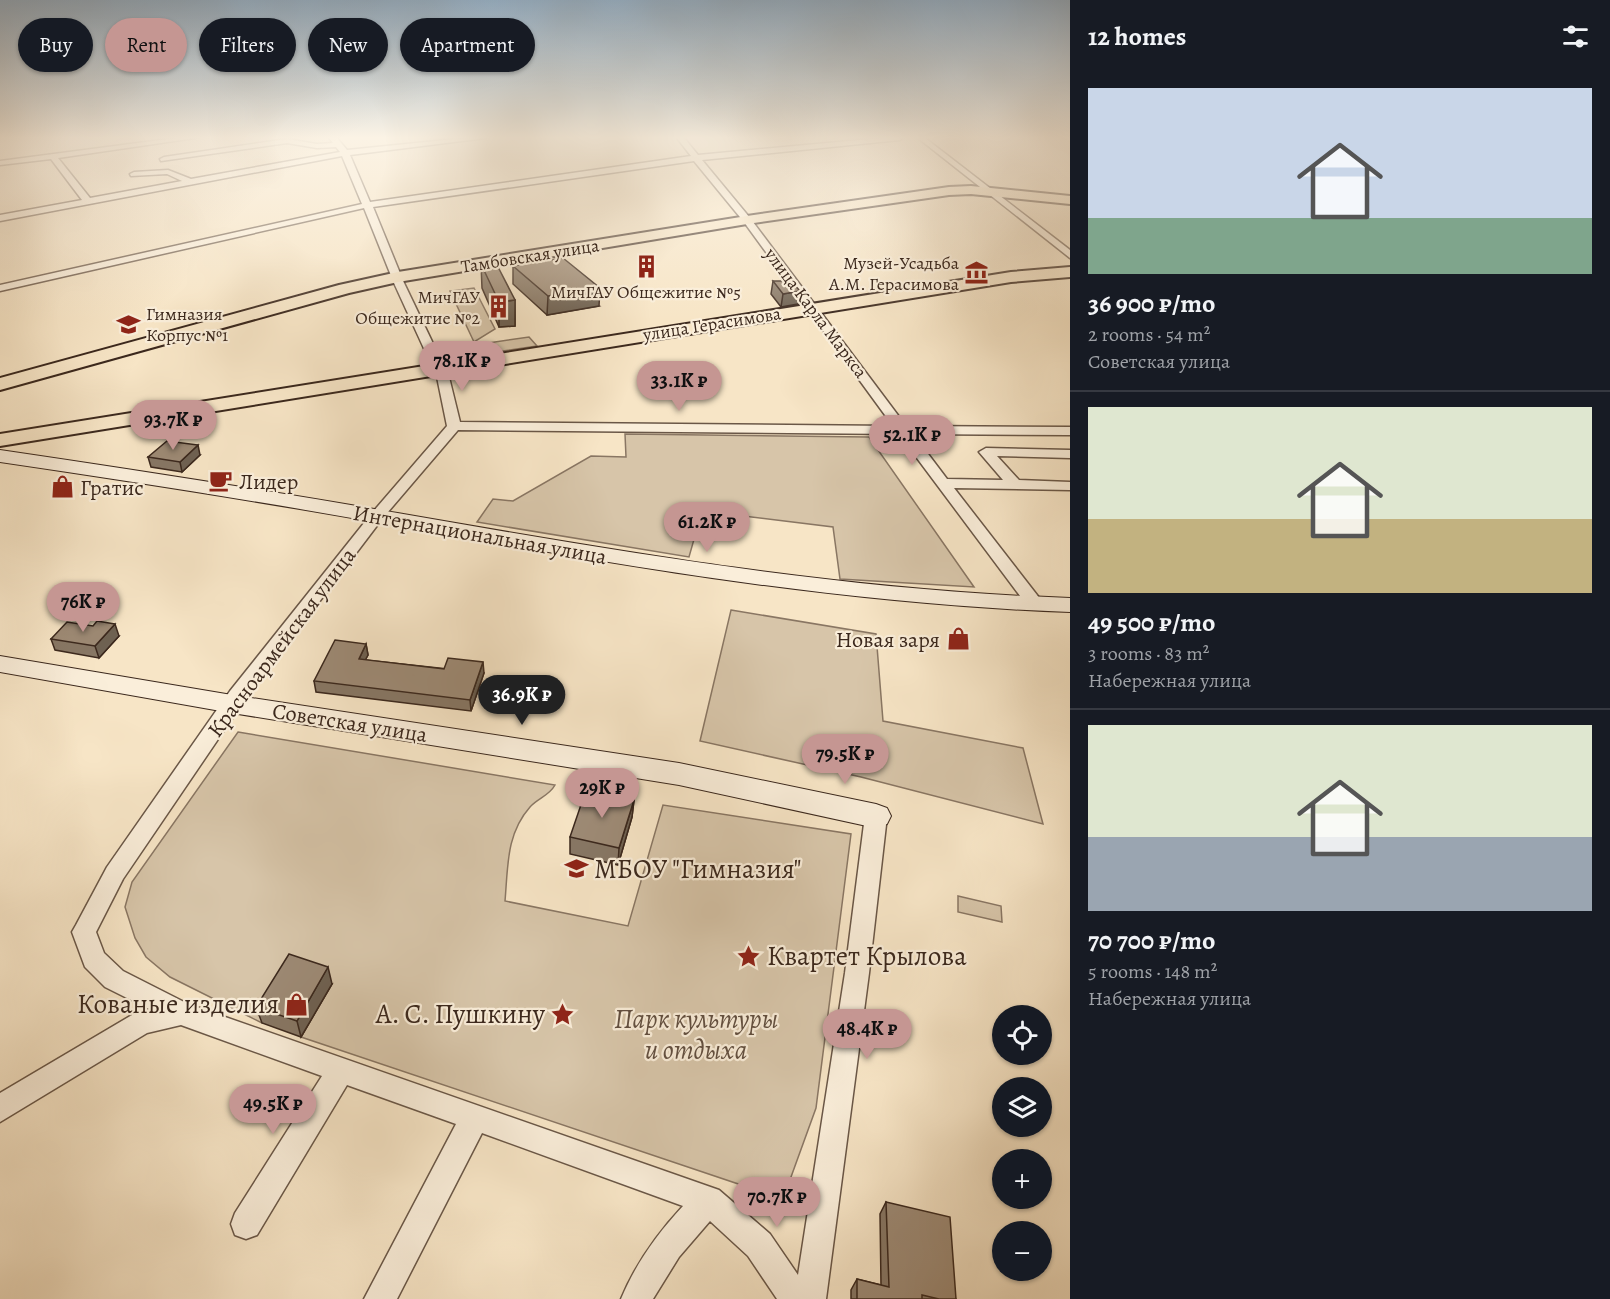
<!DOCTYPE html>
<meta charset="utf-8">
<style>
body{margin:0;font-family:Alegreya,serif;background:#20242c;color:#f1f3f6;height:100vh;display:flex;flex-direction:column;font-size:22px;white-space:nowrap}
*{box-sizing:border-box;margin:0}
p{font-size:20px;color:#9ea1a6}
.icon{flex:none;width:33px;height:33px;fill:none;stroke:currentColor;stroke-width:2;stroke-linecap:round;stroke-linejoin:round}
.map{position:relative;flex:1;overflow:hidden}
.panel{display:flex;flex-direction:column;background:#171b24;width:540px}
.panel>*{flex:none}
.guide{position:absolute;left:18px;top:18px;width:570px;height:54px;display:flex;gap:12px}
.tools{position:absolute;left:992px;top:1005px;display:grid;gap:12px}
.tools a{display:grid;place-items:center;width:60px;height:60px;border-radius:50%;background:#171b24;box-shadow:0 2px 4px #0004;font-size:30px}
.price{position:absolute;translate:-50% -51px;padding:0 14px;border-radius:21px;background:#c59692;color:#111;font-size:20px;line-height:39px;filter:drop-shadow(0 2px 3px #0008)}
.price::after{content:'';position:absolute;left:50%;top:36px;width:18px;height:14px;margin-left:-9px;background:inherit;clip-path:polygon(0 0,100% 0,50% 100%)}
.price.current{background:#222;color:#fff}
ul{padding:0;list-style:none}
li{display:grid;align-content:center;gap:12px;height:318px;padding:0 18px}
li+li{border-top:2px solid #363941}
li span{display:grid;place-items:center;height:186px;border-radius:0px;color:#555}
li>.icon{margin-inline-start:auto}
span .icon{width:108px;height:108px;fill:#fffc;stroke-width:1}
li b{font-size:26px}
h2{display:flex;justify-content:space-between;align-items:center;height:72px;padding:0 18px;font-size:26px}
.chip{padding:0 21px;border-radius:27px;background:#171b24;box-shadow:0 2px 4px #0004;font-size:21px;line-height:54px}
.chip.current{background:#c59692;color:#111}
main{display:flex;flex:1;min-height:0}
.map>svg:first-child{display:block}
</style>
<main>
<div class="map">
<svg width="1070" height="1299" viewBox="0 0 1070 1299">
<rect width="100%" height="100%" fill="#f7e5c6"/>
<filter id="stains"><feTurbulence type="fractalNoise" baseFrequency=".00333" numOctaves="4"/><feColorMatrix values="0 0 0 0 .2 0 0 0 0 .09 0 0 0 0 .02 0 0 0 .5 -.17"/></filter>
<radialGradient id="worn" r=".72"><stop offset=".6" stop-color="#630" stop-opacity="0"/><stop offset="1" stop-color="#630" stop-opacity=".3"/></radialGradient>
<path fill="#d7c5a9" stroke="#897663" stroke-width="1.5" d="M 474,288 L 495,329 L 474,342 L 450,291 Z
M 529,337 L 537,346 L 496,352 L 488,343 Z
M 470,347 L 478,358 L 449,362 L 442,350 Z
M 625,434 L 869,437 L 974,587 L 840,579 L 833,527 L 702,511 L 689,557 L 477,522 L 493,499 L 513,501 L 591,456 L 626,457 Z
M 731,610 L 876,634 L 883,721 L 1023,748 L 1043,824 L 861,777 L 700,741 Z
M 238,732 L 555,785 C 549,796 538,798 530,807 C 506,834 508,867 505,901 L 628,926 L 663,805 L 851,834 L 816,1108 L 783,1199 L 301,1037 L 332,984 L 294,971 L 262,1023 L 170,977 L 146,957 L 135,938 L 125,907 L 132,882 Z
M 958,896 L 1001,906 L 1002,922 L 958,912 Z"/>
<g fill="none" stroke-linecap="round" stroke-linejoin="round">
<defs>
<path id="minor" d="M 176,138 L 195,138 L 58,158 L 90,198 L 182,181 L 167,174 L 131,176 L 130,174 L 134,172 L 168,170 L 191,179 L 340,152 L 336,147 L 317,148 L 287,143 L 161,161 L 160,159 L 164,157 L 287,139 L 317,144 L 333,143 L 329,138 L 337,138 L 347,150 L 465,138 L 486,138 L 350,155 L 370,202 L 691,156 L 677,138 L 684,138 L 698,155 L 881,138 L 903,138 L 900,140 L 702,160 L 750,218 L 906,426 L 1070,427 L 1070,435 L 913,434 L 947,479 L 1003,480 L 979,452 L 986,448 L 1070,450 L 1070,458 L 997,456 L 1019,480 L 1070,482 L 1070,490 L 954,488 L 1044,604 L 1041,608 L 1029,608 L 899,434 L 458,430 L 382,519 L 244,701 L 123,879 L 96,932 L 104,953 L 123,971 L 188,1004 L 719,1190 L 770,1234 L 798,1275 L 845,973 L 865,816 L 868,810 L 876,808 L 884,810 L 887,816 L 869,973 L 826,1299 L 777,1299 L 748,1256 L 710,1221 L 679,1257 L 653,1299 L 621,1299 C 636,1263 657,1234 683,1206 L 482,1133 L 397,1299 L 364,1299 L 456,1124 L 347,1085 L 257,1235 L 246,1239 L 235,1235 L 231,1224 L 235,1213 L 322,1076 L 181,1025 L 147,1033 L 0,1122 L 0,1093 L 132,1015 L 149,1009 L 105,987 L 85,967 L 72,932 L 76,925 L 107,867 L 230,691 L 372,513 L 447,426 L 437,377 L 394,283 L 364,208 L 0,291 L 0,285 L 362,204 L 342,156 L 0,221 L 0,215 L 82,200 L 51,159 L 0,165 L 0,161 ZM 694,161 L 744,222 L 893,426 L 460,422 L 449,377 L 404,283 L 373,207 Z
M 918,138 L 925,138 L 1070,250 L 1070,258 Z"/>
<path id="secondary" d="M 0,450 C 129,469 258,489 386,511 C 616,551 837,590 1070,598 L 1070,612 C 838,604 614,564 386,524 C 258,501 129,481 0,462 Z
M 0,656 L 232,695 L 679,763 L 876,804 L 887,808 L 891,816 L 887,824 L 876,828 L 679,785 L 232,713 L 0,672 Z"/>
<path id="primary" d="M 971,186 L 1070,196 L 1070,204 L 971,194 L 949,195 L 747,224 L 398,282 L 349,293 L 0,390 L 0,378 L 339,285 L 398,272 L 747,216 L 949,187 Z
M 1070,267 L 1070,277 L 1011,282 L 0,446 L 0,434 L 1011,272 Z"/>
</defs>
<use href="#minor" stroke="#6a5747" stroke-width="3"/>
<use href="#secondary" stroke="#3b281d" stroke-width="2"/>
<use href="#primary" stroke="#3b281d" stroke-width="4"/>
<use href="#minor" fill="#faeeda" fill-rule="evenodd"/>
<use href="#secondary" fill="#faeeda" fill-rule="evenodd"/>
<use href="#primary" fill="#f7e5c6" fill-rule="evenodd"/>
</g>
<path fill="#877765" stroke="#3b281d" stroke-width="1.5" d="M 481,264 L 515,300 L 515,326 L 499,327 L 482,288 Z
M 513,266 L 599,306 L 547,315 L 513,284 Z
M 773,281 L 798,304 L 781,307 L 771,294 Z
M 200,455 L 182,472 L 151,467 L 148,457 Z
M 119,636 L 99,658 L 55,650 L 51,639 Z
M 366,644 L 368,655 L 365,660 L 484,673 L 471,711 L 316,692 L 314,681 Z
M 634,800 L 632,817 L 618,865 L 570,854 L 570,837 Z
M 332,984 L 301,1037 L 262,1023 L 256,1007 Z
M 886,1202 L 956,1299 L 851,1299 L 851,1290 L 857,1279 L 881,1285 L 880,1214 Z"/>
<path fill="#6e6152" stroke="#3b281d" stroke-width="1.5" d="M 600,288 L 599,306 L 547,315 L 548,296 Z
M 800,291 L 798,304 L 781,307 L 783,294 Z
M 515,300 L 515,326 L 499,327 L 499,302 Z
M 198,445 L 200,455 L 182,472 L 180,462 Z
M 115,624 L 119,636 L 99,658 L 95,646 Z
M 366,644 L 368,655 L 360,670 L 359,659 Z
M 483,662 L 484,673 L 471,711 L 470,700 Z
M 634,800 L 632,817 L 618,865 L 619,848 Z
M 328,967 L 332,984 L 301,1037 L 297,1021 Z"/>
<path fill="#9d8a75" stroke="#3b281d" stroke-width="1.5" d="M 563,258 L 600,288 L 548,296 L 513,266 Z
M 496,263 L 515,300 L 499,302 L 481,264 Z
M 773,281 L 791,281 L 800,291 L 783,294 Z
M 167,441 L 198,445 L 180,462 L 148,457 Z
M 97,621 L 115,624 L 95,646 L 51,639 L 67,622 L 93,626 Z
M 335,640 L 366,644 L 359,659 L 444,669 L 448,658 L 483,662 L 470,700 L 314,681 Z
M 586,790 L 634,800 L 619,848 L 570,837 Z
M 289,954 L 328,967 L 297,1021 L 256,1007 Z
M 886,1202 L 950,1217 L 956,1299 L 939,1299 L 922,1295 L 922,1299 L 857,1299 L 857,1279 L 889,1287 Z"/>
<linearGradient id="sky" x2="0" y2="1"><stop stop-color="#94aec4"/><stop offset="0.43" stop-color="#fbf3e5"/><stop offset="1" stop-color="#fbf3e5" stop-opacity="0"/></linearGradient>
<rect width="1070" height="320" fill="url(#sky)"/>
<defs>
<symbol id="building-bare" viewBox="-9 -9 18 18"><path d="M-4-6H4V6H1V3H-1V6H-4ZM-2.5-4.3h1.7v1.8h-1.7ZM.8-4.3h1.7v1.8H.8ZM-2.5-1h1.7V.8h-1.7ZM.8-1h1.7V.8H.8Z" fill="#8f2418" stroke="#faeeda" stroke-width="2.5" paint-order="stroke"/></symbol>
<symbol id="museum-bare" viewBox="-9 -9 18 18"><path d="M0-6L6-3V-2H-6V-3ZM-5-1h2V3h-2ZM-1-1h2V3h-2ZM3-1h2V3H3ZM-6 4H6V6H-6Z" fill="#8f2418" stroke="#faeeda" stroke-width="2.5" paint-order="stroke"/></symbol>
<symbol id="school-bare" viewBox="-9 -9 18 18"><path d="M0-5L7-2L0 1L-7-2ZM-4 1L0 2.5L4 1V4Q0 6-4 4Z" fill="#8f2418" stroke="#faeeda" stroke-width="2.5" paint-order="stroke"/></symbol>
<symbol id="cafe-bare" viewBox="-9 -9 18 18"><path d="M-5.5-4.5H6V0H3Q3 3.5 0 3.5H-2.5Q-5.5 3.5-5.5 0ZM3-3.2v2h1.7v-2ZM-6 4.5H4V6H-6Z" fill="#8f2418" stroke="#faeeda" stroke-width="2.5" paint-order="stroke"/></symbol>
<symbol id="shop-bare" viewBox="-9 -9 18 18"><path d="M-5-2.5h2.3a2.7 3.5 0 0 1 5.4 0H5L5.5 6h-11ZM-1.5-2.5h3a1.5 2.3 0 0 0-3 0Z" fill="#8f2418" stroke="#faeeda" stroke-width="2.5" paint-order="stroke"/></symbol>
<symbol id="sight-bare" viewBox="-9 -9 18 18"><path d="M0-6L1.8-2.2L6-1.7L2.9 1.2L3.7 5.4L0 3.3L-3.7 5.4L-2.9 1.2L-6-1.7L-1.8-2.2Z" fill="#8f2418" stroke="#faeeda" stroke-width="2.5" paint-order="stroke"/></symbol>
</defs>
<g fill-rule="evenodd">
<use href="#building-bare" x="630" y="250" width="33" height="33"/>
<use href="#museum-bare" x="960" y="256" width="33" height="33"/>
<use href="#building-bare" x="482" y="290" width="33" height="33"/>
<use href="#school-bare" x="112" y="308" width="33" height="33"/>
<use href="#cafe-bare" x="204" y="464" width="33" height="33"/>
<use href="#shop-bare" x="46" y="470" width="33" height="33"/>
<use href="#shop-bare" x="942" y="622" width="33" height="33"/>
<use href="#school-bare" x="560" y="852" width="33" height="33"/>
<use href="#sight-bare" x="732" y="940" width="33" height="33"/>
<use href="#shop-bare" x="280" y="988" width="33" height="33"/>
<use href="#sight-bare" x="546" y="998" width="33" height="33"/>
</g>
<g text-anchor="middle" stroke-width="4.5" stroke-linejoin="round" paint-order="stroke">
<g font-size="18" fill="#3b281d" stroke="#faeeda">
<text transform="translate(530 256) rotate(-9)" y="6">Тамбовская улица</text>
<text transform="translate(816 313) rotate(53)" y="6">улица Карла Маркса</text>
<text transform="translate(712 324) rotate(-9)" y="6">улица Герасимова</text>
</g>
<g font-size="18" fill="#3b281d" stroke="#faeeda" text-anchor="end">
<text x="959" y="269">Музей-Усадьба<tspan x="959" dy="21">А.М. Герасимова</tspan></text>
<text x="646" y="298" text-anchor="middle">МичГАУ Общежитие №5</text>
<text x="480" y="303">МичГАУ<tspan x="480" dy="21">Общежитие №2</tspan></text>
<text x="146" y="320" text-anchor="start">Гимназия<tspan x="146" dy="21">Корпус №1</tspan></text>
</g>
<g font-size="22" fill="#3b281d" stroke="#faeeda" text-anchor="start">
<text x="239" y="489">Лидер</text>
<text x="80" y="495">Гратис</text>
<text x="940" y="647" text-anchor="end">Новая заря</text>
</g>
<g font-size="22" fill="#3b281d" stroke="#faeeda">
<text transform="translate(480 534) rotate(10)" y="8">Интернациональная улица</text>
<text transform="translate(281 642) rotate(-53)" y="8">Красноармейская улица</text>
<text transform="translate(350 722) rotate(9)" y="8">Советская улица</text>
</g>
<g font-size="27" fill="#3b281d" stroke="#faeeda" text-anchor="start">
<text x="594" y="878">МБОУ "Гимназия"</text>
<text x="767" y="965">Квартет Крылова</text>
<text x="279" y="1013" text-anchor="end">Кованые изделия</text>
<text x="545" y="1023" text-anchor="end">А. С. Пушкину</text>
</g>
<g font-size="27" font-style="italic" fill="#624f40" stroke="#faeeda">
<text x="696" y="1028">Парк культуры<tspan x="696" dy="31">и отдыха</tspan></text>
</g>
</g>
<rect width="100%" height="100%" filter="url(#stains)"/>
<rect width="100%" height="100%" fill="url(#worn)"/>
</svg>
<div class="tools">
<a><svg class="icon" aria-label="locate" viewBox="0 0 24 24"><circle cx="12" cy="12" r="6"/><path d="M12 2v4M12 18v4M2 12h4M18 12h4"/></svg></a>
<a><svg class="icon" aria-label="layers" viewBox="0 0 24 24"><path d="M12 4l9 5-9 5-9-5zM3 14l9 5 9-5"/></svg></a>
<a>+</a>
<a>−</a>
</div>
<b class="price" style="left:462px;top:392px">78.1K ₽</b>
<b class="price" style="left:679px;top:412px">33.1K ₽</b>
<b class="price" style="left:173px;top:451px">93.7K ₽</b>
<b class="price" style="left:912px;top:466px">52.1K ₽</b>
<b class="price" style="left:707px;top:553px">61.2K ₽</b>
<b class="price" style="left:83px;top:633px">76K ₽</b>
<b class="price current" style="left:522px;top:726px">36.9K ₽</b>
<b class="price" style="left:845px;top:785px">79.5K ₽</b>
<b class="price" style="left:602px;top:819px">29K ₽</b>
<b class="price" style="left:867px;top:1060px">48.4K ₽</b>
<b class="price" style="left:273px;top:1135px">49.5K ₽</b>
<b class="price" style="left:777px;top:1228px">70.7K ₽</b>
<div class="guide">
<a class="chip">Buy</a>
<a class="chip current">Rent</a>
<a class="chip">Filters</a>
<a class="chip">New</a>
<a class="chip">Apartment</a>
</div>
</div>
<section class="panel">
<h2>12 homes<svg class="icon" aria-label="filters" viewBox="0 0 24 24"><path d="M4 7h16M4 17h16"/><circle cx="9" cy="7" r="2"/><circle cx="15" cy="17" r="2"/></svg></h2>
<ul>
<li><span style="background:linear-gradient(#c9d6e8 70%,#7fa58c 0)"><svg class="icon" aria-label="home" viewBox="0 0 24 24"><path d="M3 11l9-7 9 7M6 9v11h12V9"/></svg></span><div><b>36 900 ₽/mo</b><p>2 rooms · 54 m²</p><p>Советская улица</p></div></li>
<li><span style="background:linear-gradient(#dfe7d0 60%,#c2b280 0)"><svg class="icon" aria-label="home" viewBox="0 0 24 24"><path d="M3 11l9-7 9 7M6 9v11h12V9"/></svg></span><div><b>49 500 ₽/mo</b><p>3 rooms · 83 m²</p><p>Набережная улица</p></div></li>
<li><span style="background:linear-gradient(#dfe7d0 60%,#9aa5b1 0)"><svg class="icon" aria-label="home" viewBox="0 0 24 24"><path d="M3 11l9-7 9 7M6 9v11h12V9"/></svg></span><div><b>70 700 ₽/mo</b><p>5 rooms · 148 m²</p><p>Набережная улица</p></div></li>
</ul>
</section>
</main>
